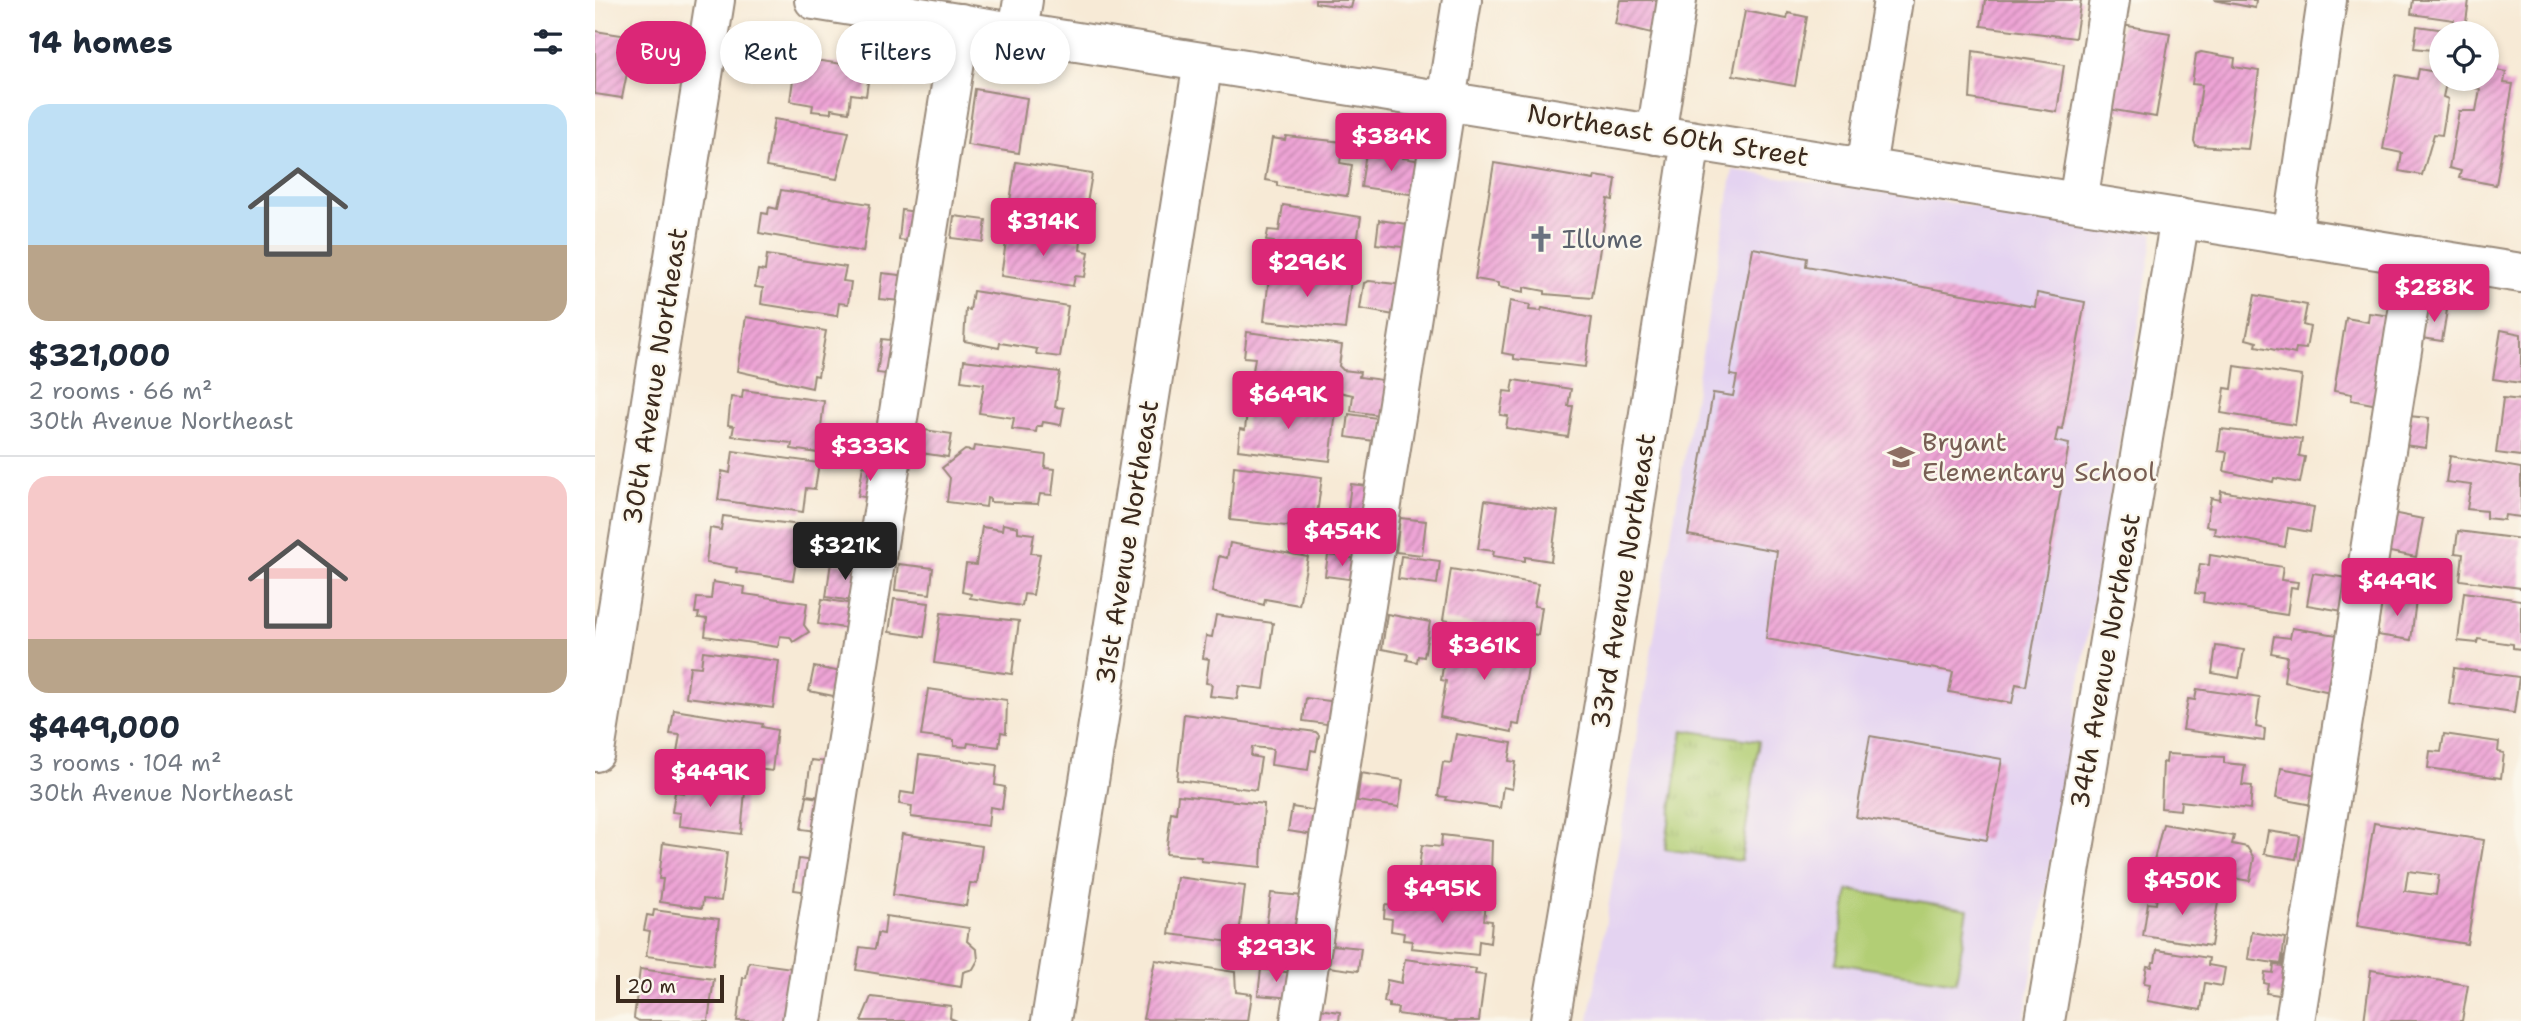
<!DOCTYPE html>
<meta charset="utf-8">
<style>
body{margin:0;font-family:"Shantell Sans",sans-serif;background:#f2f2f3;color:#1f2937;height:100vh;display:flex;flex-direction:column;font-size:26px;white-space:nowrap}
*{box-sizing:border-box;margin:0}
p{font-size:23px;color:#747a83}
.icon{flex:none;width:38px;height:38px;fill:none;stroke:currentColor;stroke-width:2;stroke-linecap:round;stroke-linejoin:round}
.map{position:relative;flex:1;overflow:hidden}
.side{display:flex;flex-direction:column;background:#fff;width:595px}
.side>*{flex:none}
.hud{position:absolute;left:21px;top:21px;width:665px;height:63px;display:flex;gap:14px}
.tools{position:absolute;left:1834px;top:21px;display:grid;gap:14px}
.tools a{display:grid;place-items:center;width:70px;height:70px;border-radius:50%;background:#fff;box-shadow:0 4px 10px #0003;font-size:35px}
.scale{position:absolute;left:21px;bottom:18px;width:108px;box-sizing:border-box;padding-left:7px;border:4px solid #3b2a1e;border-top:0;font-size:19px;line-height:24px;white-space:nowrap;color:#3b2a1e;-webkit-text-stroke:5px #fbf7ec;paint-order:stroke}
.price{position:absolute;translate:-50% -60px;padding:0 16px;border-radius:7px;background:#db2777;color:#fff;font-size:23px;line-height:46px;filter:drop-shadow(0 2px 4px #0008)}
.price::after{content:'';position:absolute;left:50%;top:42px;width:21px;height:16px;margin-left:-10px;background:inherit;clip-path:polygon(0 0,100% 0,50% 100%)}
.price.on{background:#222;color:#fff}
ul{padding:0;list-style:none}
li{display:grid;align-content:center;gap:14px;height:371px;padding:0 28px}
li+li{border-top:2px solid #e0e1e3}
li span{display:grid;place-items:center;height:217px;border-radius:21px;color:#555}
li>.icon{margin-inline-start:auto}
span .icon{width:126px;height:126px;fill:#fffc;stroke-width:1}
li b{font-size:30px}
h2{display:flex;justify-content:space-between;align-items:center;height:84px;padding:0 28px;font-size:30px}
.pill{padding:0 24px;border-radius:32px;background:#fff;box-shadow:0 4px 10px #0003;font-size:24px;line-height:63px}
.pill.on{background:#db2777;color:#fff}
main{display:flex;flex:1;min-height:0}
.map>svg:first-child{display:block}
</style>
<main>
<section class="side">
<h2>14 homes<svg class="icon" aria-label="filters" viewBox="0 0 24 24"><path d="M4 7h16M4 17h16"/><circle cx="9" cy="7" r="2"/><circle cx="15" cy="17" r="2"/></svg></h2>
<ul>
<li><span style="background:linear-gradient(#bfe0f5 65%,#b9a48a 0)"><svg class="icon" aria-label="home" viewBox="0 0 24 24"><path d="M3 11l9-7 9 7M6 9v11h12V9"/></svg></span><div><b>$321,000</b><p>2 rooms · 66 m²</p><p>30th Avenue Northeast</p></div></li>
<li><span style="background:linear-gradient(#f6c9c9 75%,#b9a48a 0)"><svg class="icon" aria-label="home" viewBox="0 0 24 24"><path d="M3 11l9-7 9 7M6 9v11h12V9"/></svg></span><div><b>$449,000</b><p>3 rooms · 104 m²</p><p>30th Avenue Northeast</p></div></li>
</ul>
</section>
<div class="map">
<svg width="1926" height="1021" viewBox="0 0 1926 1021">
<defs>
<pattern id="park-tufts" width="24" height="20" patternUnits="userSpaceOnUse" patternTransform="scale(1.75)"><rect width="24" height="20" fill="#b2ce74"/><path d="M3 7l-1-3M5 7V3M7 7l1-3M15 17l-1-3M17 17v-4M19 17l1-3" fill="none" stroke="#9ab164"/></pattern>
<pattern id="building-hatch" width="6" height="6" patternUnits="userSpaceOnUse" patternTransform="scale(1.75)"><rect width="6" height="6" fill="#eea4d6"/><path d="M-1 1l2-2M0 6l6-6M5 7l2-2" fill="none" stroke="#c286ad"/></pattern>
</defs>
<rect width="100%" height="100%" fill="#fbf7ec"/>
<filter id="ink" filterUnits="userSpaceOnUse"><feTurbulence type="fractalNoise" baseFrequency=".0143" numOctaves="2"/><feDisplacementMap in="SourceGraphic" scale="14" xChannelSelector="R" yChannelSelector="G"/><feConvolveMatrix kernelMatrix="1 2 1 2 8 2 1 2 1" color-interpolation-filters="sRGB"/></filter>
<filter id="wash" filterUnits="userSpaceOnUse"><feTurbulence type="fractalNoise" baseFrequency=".00686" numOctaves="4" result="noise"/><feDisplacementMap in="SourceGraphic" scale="28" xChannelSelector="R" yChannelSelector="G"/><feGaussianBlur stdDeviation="1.57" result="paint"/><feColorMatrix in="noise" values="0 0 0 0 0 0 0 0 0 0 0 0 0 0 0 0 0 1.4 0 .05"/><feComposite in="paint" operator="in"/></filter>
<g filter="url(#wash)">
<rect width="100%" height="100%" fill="#f7ead6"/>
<path fill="#e4d3f1" d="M 1138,170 L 1559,233 L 1429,1021 L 994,1021 Z"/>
<path fill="#b2ce74" stroke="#767c49" stroke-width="2" d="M 1253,890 L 1373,909 L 1361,982 L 1241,963 Z"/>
<path fill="url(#park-tufts)" stroke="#767c49" stroke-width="2" d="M 1088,730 L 1164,741 L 1146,861 L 1070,849 Z"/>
<g id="blocks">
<path fill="url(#building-hatch)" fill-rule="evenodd" d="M 720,0 L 758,0 L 756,8 L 720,3 Z
M 1025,0 L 1074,0 L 1065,35 L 1020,24 Z
M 1390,0 L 1486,0 L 1480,38 L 1386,26 Z
M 1619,0 L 1661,0 L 1660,8 Z
M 1818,0 L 1874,0 L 1871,22 L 1867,22 L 1866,26 L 1859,26 L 1859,20 L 1816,14 Z
M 1150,11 L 1192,19 L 1193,13 L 1212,17 L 1200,86 L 1138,75 Z
M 1527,25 L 1575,33 L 1561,117 L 1513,109 Z
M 1822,26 L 1865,32 L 1865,33 L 1846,33 L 1846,51 L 1819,48 Z
M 0,31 L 33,36 L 32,48 L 37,48 L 27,98 L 0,94 Z
M 202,51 L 220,53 L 219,60 L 275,68 L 271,96 L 256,94 L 254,112 L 236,109 L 236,113 L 217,111 L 218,105 L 195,101 Z
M 1378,51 L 1469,65 L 1462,112 L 1375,99 Z
M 1606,52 L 1640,58 L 1639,67 L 1664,71 L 1653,149 L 1601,146 L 1599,141 L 1607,85 L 1597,84 L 1601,54 Z
M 1892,68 L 1911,72 L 1909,83 L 1918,84 L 1901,185 L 1864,178 L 1866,171 L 1854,168 L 1864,111 L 1881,111 L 1885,89 L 1880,88 L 1882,79 L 1892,79 Z
M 1824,69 L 1846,73 L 1846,79 L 1852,79 L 1848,97 L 1853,99 L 1847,135 L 1839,134 L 1827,175 L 1804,171 L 1807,153 L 1788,149 L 1801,75 L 1822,79 Z
M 380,89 L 432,98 L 424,153 L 372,145 Z
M 179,119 L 254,132 L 242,179 L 171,167 Z
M 691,136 L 748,142 L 745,163 L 757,165 L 752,196 L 682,186 L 682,182 L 670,180 L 677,138 L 690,140 Z
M 793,148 L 809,151 L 808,158 L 826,161 L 822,195 L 766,187 L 771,152 L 792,155 Z
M 421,162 L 497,174 L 492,203 L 499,204 L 496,224 L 414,208 Z
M 899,163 L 999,180 L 1000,176 L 1021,179 L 1018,200 L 1013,199 L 997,298 L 950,294 L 950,291 L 929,287 L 929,292 L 903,287 L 903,283 L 880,279 Z
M 186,190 L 275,204 L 268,252 L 164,233 L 167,213 L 173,214 L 174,207 L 182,209 Z
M 688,205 L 766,217 L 758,267 L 737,263 L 736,268 L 703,262 L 704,258 L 677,254 L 679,242 L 671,241 L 673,230 L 684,231 Z
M 307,210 L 328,213 L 325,242 L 304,240 Z
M 359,216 L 391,220 L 388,242 L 356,238 Z
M 784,220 L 819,225 L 816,248 L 781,244 Z
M 413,228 L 486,240 L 485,250 L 494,252 L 490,277 L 480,276 L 478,286 L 406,276 Z
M 1158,248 L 1212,258 L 1211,266 L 1440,307 L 1442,293 L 1490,302 L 1467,429 L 1463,428 L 1460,441 L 1474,444 L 1431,686 L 1421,684 L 1417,703 L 1354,692 L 1358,672 L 1171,639 L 1182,551 L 1093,535 L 1118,393 L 1138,396 L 1142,376 L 1135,375 Z
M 172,255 L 251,267 L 248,281 L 256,282 L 253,304 L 244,303 L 242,316 L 166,304 L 168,288 L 160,287 L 163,270 L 170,271 Z
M 675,269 L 756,279 L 750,329 L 669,321 Z
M 287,273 L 321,277 L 318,302 L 284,299 Z
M 774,281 L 809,285 L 805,316 L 765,309 L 769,283 Z
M 378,291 L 473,306 L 465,357 L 441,354 L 442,349 L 405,343 L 404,348 L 369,341 L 371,309 L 375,310 Z
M 1660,295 L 1712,305 L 1708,325 L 1715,327 L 1711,349 L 1701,348 L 1700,354 L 1661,346 L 1662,342 L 1651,339 Z
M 915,301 L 935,305 L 934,310 L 946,311 L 947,308 L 997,318 L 990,367 L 919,359 L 919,355 L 907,353 Z
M 1831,307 L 1852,310 L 1847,341 L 1826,338 Z
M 1774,313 L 1797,316 L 1783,405 L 1756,400 L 1757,394 L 1739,391 L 1751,318 L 1773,322 Z
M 151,317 L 231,331 L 223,376 L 219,375 L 217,388 L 142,371 Z
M 1906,330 L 1926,334 L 1926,383 L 1898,379 Z
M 652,332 L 747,345 L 744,366 L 748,370 L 765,372 L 764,377 L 795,381 L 791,416 L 756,411 L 758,395 L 744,392 L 743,397 L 707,392 L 707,396 L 677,392 L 677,387 L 656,384 L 660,358 L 649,357 Z
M 287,339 L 312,342 L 307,376 L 282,373 Z
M 369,360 L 465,372 L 460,407 L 469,408 L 466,425 L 448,422 L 447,426 L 442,426 L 441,432 L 417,429 L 419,418 L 384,413 L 389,384 L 366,381 Z
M 1640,366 L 1707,376 L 1700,425 L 1626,413 L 1630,388 L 1637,389 Z
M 919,380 L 976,389 L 973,406 L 978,406 L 973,437 L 911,428 L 913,416 L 905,415 L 909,391 L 917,392 Z
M 148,390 L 229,401 L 223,453 L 196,449 L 197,443 L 137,436 L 139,426 L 133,425 L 136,397 L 147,398 Z
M 1908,398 L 1926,400 L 1926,456 L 1901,453 Z
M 653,401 L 741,411 L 735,461 L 643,450 L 645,429 L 650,430 Z
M 754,414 L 789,419 L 786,442 L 751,437 Z
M 1813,416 L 1834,418 L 1831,448 L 1809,445 Z
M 323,429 L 357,434 L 353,457 L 319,452 Z
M 1626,429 L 1707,439 L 1704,456 L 1710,457 L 1705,483 L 1679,478 L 1678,482 L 1629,471 L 1632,452 L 1623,451 Z
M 379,446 L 451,455 L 450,468 L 460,469 L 457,495 L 445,494 L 443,504 L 395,502 L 395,499 L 392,498 L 391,507 L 352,502 L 355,478 L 347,468 L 370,450 L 378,451 Z
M 138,451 L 224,463 L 220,489 L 211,488 L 208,512 L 123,500 L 127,471 L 135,473 Z
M 1855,456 L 1926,468 L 1926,517 L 1910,515 L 1909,520 L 1891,518 L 1891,511 L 1872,509 L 1876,485 L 1851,482 Z
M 268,466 L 287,470 L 282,499 L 263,496 Z
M 639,466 L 727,477 L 720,529 L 635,520 Z
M 756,484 L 780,487 L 775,519 L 752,516 Z
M 1626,491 L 1719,507 L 1715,532 L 1693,528 L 1690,547 L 1619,534 L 1620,527 L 1611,526 L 1616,498 L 1625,500 Z
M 890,500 L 963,511 L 956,561 L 930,557 L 930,561 L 898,556 L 899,551 L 883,549 Z
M 1797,513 L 1828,519 L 1821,557 L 1790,551 Z
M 128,516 L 232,528 L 229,552 L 203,549 L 198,580 L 141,572 L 142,568 L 111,563 L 115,528 L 126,530 Z
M 805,518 L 831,521 L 827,555 L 801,552 Z
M 408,524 L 423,527 L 423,532 L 439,534 L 436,553 L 445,554 L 438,595 L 429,594 L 427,606 L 375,598 L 376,594 L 367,592 L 371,564 L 381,565 L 387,527 L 407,530 Z
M 1863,531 L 1926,539 L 1926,588 L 1865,580 L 1868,554 L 1860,553 Z
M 635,543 L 713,557 L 704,605 L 670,599 L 669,605 L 617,592 L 624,556 L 632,558 Z
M 733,555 L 764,559 L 761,580 L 730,576 Z
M 1615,555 L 1688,567 L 1686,580 L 1703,582 L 1702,588 L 1696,587 L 1692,615 L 1608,602 L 1609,594 L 1600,593 L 1605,564 L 1614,565 Z
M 806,556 L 845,561 L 842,584 L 803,579 Z
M 236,562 L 269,568 L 264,602 L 231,597 Z
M 303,564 L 338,568 L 335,594 L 300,590 Z
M 856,569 L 943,584 L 939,606 L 947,607 L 943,635 L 848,620 Z
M 1718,573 L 1753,578 L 1748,611 L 1712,605 Z
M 118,582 L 150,587 L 149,594 L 212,603 L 209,625 L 214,632 L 198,642 L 195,637 L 185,636 L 183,647 L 110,636 L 112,619 L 103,618 L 104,613 L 100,613 L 102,598 L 116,599 Z
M 1869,592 L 1926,600 L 1926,649 L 1918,648 L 1918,644 L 1883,639 L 1882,643 L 1863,641 Z
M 1787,595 L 1821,600 L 1816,640 L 1782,635 Z
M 227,599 L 259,604 L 256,629 L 223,624 Z
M 299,599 L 334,603 L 329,637 L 294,632 Z
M 346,613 L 424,621 L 417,674 L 339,663 Z
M 792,614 L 835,622 L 829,657 L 823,656 L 822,662 L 812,660 L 813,654 L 787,649 Z
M 621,615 L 678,623 L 669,689 L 644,686 L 642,699 L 615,696 L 617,684 L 611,683 L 614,659 L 608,658 L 611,636 L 617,637 Z
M 1697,628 L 1749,636 L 1740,693 L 1689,682 L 1692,656 L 1676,653 L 1679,636 L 1695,638 Z
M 853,634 L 930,646 L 929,654 L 935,655 L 924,725 L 918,724 L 917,732 L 845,717 L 851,681 L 846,680 Z
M 1621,646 L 1649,650 L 1644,678 L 1617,673 Z
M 108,651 L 184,661 L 178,708 L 91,697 L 95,666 L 106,667 Z
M 219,667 L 253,673 L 248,698 L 214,691 Z
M 1859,668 L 1924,677 L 1919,713 L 1854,704 Z
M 333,689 L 412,700 L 411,733 L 406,732 L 404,747 L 373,743 L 372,747 L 359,746 L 359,740 L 326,736 Z
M 1602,689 L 1665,698 L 1661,727 L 1670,729 L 1669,741 L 1588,730 L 1593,699 L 1600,700 Z
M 711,698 L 743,702 L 739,725 L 708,721 Z
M 79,710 L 168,724 L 167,727 L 182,730 L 177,771 L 161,769 L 161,772 L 81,759 L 85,735 L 75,734 Z
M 589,714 L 721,732 L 724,735 L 721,751 L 716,750 L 713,770 L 676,765 L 678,749 L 657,747 L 656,756 L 666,758 L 661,790 L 582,780 Z
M 861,734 L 917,743 L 914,761 L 921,762 L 917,789 L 908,787 L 905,808 L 851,800 L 852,797 L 843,796 L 848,762 L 856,763 Z
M 1849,734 L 1904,742 L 1903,752 L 1909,753 L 1906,778 L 1833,768 L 1835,751 L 1846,752 Z
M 1275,736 L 1407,759 L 1392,840 L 1261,817 Z
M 1572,754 L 1629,757 L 1629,763 L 1650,765 L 1647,785 L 1657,786 L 1655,809 L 1586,801 L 1585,810 L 1566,808 L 1568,762 L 1571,763 Z
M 324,755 L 402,765 L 400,785 L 410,787 L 407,809 L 395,807 L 393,826 L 316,817 L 317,806 L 304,804 L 306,792 L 319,794 Z
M 216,760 L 240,763 L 235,798 L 211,795 Z
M 1686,768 L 1722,775 L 1717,805 L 1681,798 Z
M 766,773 L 808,780 L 804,807 L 762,801 Z
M 90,785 L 150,792 L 146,834 L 84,826 L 85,813 L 77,812 L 80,792 L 89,793 Z
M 583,795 L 669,804 L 666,867 L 606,861 L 606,857 L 571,854 L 576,812 L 581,813 Z
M 212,796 L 235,800 L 230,832 L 206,829 Z
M 697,807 L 729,812 L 725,836 L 693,831 Z
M 1779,823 L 1889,840 L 1872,944 L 1762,926 ZM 1813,871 L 1844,875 L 1841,895 L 1810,891 Z
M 1568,824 L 1639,836 L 1637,844 L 1652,847 L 1659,858 L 1655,881 L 1632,877 L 1632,881 L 1557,868 Z
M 1673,831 L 1705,836 L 1701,859 L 1669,854 Z
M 307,834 L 387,846 L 382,884 L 375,883 L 371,906 L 298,895 Z
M 847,835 L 897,841 L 896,875 L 887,874 L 885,891 L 822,883 L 827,845 L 846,847 Z
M 68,843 L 132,852 L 126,901 L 108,899 L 107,908 L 65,902 L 68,879 L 64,879 Z
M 204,859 L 225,862 L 221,893 L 199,890 Z
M 582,877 L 650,886 L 643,943 L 574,934 Z
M 1563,887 L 1624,896 L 1616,946 L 1548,936 L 1553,903 L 1561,904 Z
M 676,893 L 708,896 L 704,931 L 671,927 Z
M 822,896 L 891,904 L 889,920 L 897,921 L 895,943 L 884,941 L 883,955 L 816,948 L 817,941 L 808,940 L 809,933 L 796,931 L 797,919 L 789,918 L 790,905 L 821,908 Z
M 59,910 L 124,919 L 118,965 L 51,956 L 55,931 L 49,930 L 52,915 L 58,916 Z
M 291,916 L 374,928 L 372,941 L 382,950 L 383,960 L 378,969 L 368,972 L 366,987 L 261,970 L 265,947 L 280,949 L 283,933 L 289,934 Z
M 1657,932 L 1690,938 L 1686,964 L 1653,959 Z
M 736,945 L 766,948 L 763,971 L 733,967 Z
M 1562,950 L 1614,958 L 1613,965 L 1630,968 L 1627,986 L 1610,983 L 1606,1010 L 1552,1001 L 1555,984 L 1549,983 L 1552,966 L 1557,967 L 1558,962 L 1560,962 Z
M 1689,956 L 1700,958 L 1697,997 L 1671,993 L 1673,984 L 1669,983 L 1670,972 L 1678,973 L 1679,965 L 1687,966 Z
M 810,959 L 881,969 L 880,974 L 890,975 L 884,1021 L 854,1021 L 802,1014 L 803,1008 L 794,1007 L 794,1003 L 789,1002 L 792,980 L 806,983 Z
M 560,960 L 640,972 L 641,992 L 657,994 L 653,1021 L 548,1019 Z
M 154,962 L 197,968 L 190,1021 L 142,1021 L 148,978 L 151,978 Z
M 45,969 L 119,979 L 113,1021 L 44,1021 L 39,1018 Z
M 666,969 L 699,973 L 696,998 L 663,995 Z
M 1776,970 L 1873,985 L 1867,1021 L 1769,1021 Z
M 276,997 L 356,1006 L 355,1018 L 362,1021 L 266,1021 Z
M 724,1009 L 745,1012 L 744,1021 L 722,1021 Z"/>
</g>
</g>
<g filter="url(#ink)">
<use href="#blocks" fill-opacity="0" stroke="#998a7a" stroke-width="2"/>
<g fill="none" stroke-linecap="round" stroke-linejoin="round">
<defs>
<path id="minor" d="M 219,0 L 1926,273
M 423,32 L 428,0
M 1061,135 L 1082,0
M 1271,167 L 1298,0
M 1483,202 L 1515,0
M 1697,237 L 1732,0
M 0,752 L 120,0
M 207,1021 L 366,23
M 456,1021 L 608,62
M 705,1021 L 867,0
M 955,1021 L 1013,680 L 1096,140
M 1450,1021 L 1585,218
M 1700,1021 L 1822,256"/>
</defs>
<use href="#minor" stroke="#998a7a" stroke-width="42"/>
<use href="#minor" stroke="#fff" stroke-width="38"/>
</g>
</g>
<defs>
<symbol id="church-bare" viewBox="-9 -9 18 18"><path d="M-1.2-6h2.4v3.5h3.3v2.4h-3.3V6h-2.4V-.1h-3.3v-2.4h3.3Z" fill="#6b7280" stroke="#fbf7ec" stroke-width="2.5" paint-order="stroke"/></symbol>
<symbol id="school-bare" viewBox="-9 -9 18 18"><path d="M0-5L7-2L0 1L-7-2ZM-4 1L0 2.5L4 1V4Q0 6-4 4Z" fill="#8d6e63" stroke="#fbf7ec" stroke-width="2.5" paint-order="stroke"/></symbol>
</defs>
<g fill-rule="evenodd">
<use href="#church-bare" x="927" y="220" width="38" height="38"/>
<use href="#school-bare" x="1287" y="438" width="38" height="38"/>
</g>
<g text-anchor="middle" stroke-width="5" stroke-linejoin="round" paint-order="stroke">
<g font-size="26" fill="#3b2a1e" stroke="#fbf7ec">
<text transform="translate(1073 135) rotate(9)" y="9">Northeast 60th Street</text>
<text transform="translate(60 376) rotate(-81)" y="9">30th Avenue Northeast</text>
<text transform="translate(532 542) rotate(-81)" y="9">31st Avenue Northeast</text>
<text transform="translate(1028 581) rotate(-81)" y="9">33rd Avenue Northeast</text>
<text transform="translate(1510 661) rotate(-80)" y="9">34th Avenue Northeast</text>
</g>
<g font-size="26" fill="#5b616d" stroke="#fbf7ec" text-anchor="start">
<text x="967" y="248">Illume</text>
</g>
<g font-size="26" fill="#785e54" stroke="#fbf7ec" text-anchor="start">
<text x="1327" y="451">Bryant<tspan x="1327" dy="30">Elementary School</tspan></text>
</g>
</g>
</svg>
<div class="tools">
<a><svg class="icon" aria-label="locate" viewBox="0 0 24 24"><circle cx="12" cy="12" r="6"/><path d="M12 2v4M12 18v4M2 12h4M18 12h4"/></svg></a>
</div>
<div class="scale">20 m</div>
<b class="price" style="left:796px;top:173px">$384K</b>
<b class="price" style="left:448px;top:258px">$314K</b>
<b class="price" style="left:712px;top:299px">$296K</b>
<b class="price" style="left:1839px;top:324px">$288K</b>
<b class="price" style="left:693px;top:431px">$649K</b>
<b class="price" style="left:275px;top:483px">$333K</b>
<b class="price" style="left:747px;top:568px">$454K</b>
<b class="price on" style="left:250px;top:582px">$321K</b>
<b class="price" style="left:1802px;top:618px">$449K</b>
<b class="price" style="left:889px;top:682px">$361K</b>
<b class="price" style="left:115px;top:809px">$449K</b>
<b class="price" style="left:1587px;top:917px">$450K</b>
<b class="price" style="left:847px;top:925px">$495K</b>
<b class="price" style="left:681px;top:984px">$293K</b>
<div class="hud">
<a class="pill on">Buy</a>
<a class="pill">Rent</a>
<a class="pill">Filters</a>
<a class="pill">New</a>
</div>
</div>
</main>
